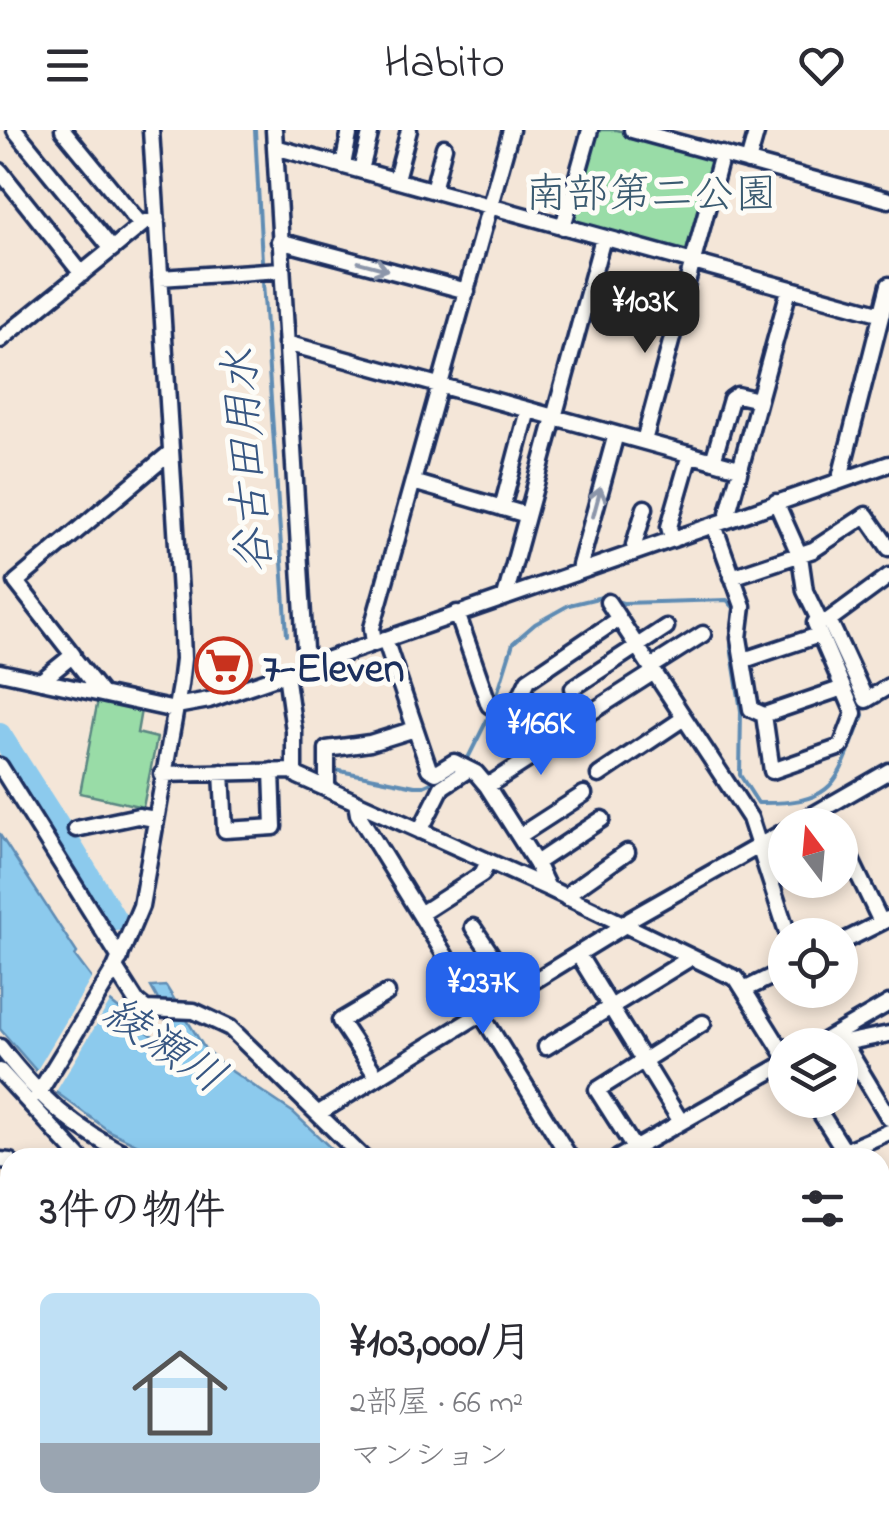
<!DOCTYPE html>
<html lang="ja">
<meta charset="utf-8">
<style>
body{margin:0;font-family:"Indie Flower","Klee One",sans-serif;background:#f7f7f7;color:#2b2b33;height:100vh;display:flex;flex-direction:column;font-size:38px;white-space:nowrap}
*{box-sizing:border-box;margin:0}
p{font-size:32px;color:#7c7c81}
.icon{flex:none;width:55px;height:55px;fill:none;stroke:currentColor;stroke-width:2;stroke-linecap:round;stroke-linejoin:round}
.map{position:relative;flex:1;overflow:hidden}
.side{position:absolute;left:0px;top:1018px;width:890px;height:392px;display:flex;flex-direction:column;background:#fff;border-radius:30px 30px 0 0;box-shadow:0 5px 15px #0003}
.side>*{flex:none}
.needle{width:65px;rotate:344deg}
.tools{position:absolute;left:768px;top:678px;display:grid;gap:20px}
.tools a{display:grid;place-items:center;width:90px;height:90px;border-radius:50%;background:#fff;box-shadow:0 5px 15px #0003;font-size:50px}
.price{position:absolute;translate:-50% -85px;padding:0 22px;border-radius:20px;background:#2563eb;color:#fff;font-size:32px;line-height:65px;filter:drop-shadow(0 2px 5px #0008)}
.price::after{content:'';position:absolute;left:50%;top:60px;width:30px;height:22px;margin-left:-15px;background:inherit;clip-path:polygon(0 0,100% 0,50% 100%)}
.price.active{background:#222;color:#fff}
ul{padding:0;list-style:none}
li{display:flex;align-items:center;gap:30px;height:250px;padding:0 40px}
li span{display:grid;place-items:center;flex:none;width:280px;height:200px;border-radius:15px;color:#555}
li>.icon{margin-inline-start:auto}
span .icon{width:120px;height:120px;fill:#fffc;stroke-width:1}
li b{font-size:42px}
h2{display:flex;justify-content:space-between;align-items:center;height:120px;padding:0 40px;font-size:42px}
header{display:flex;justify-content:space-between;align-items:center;height:130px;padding:0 40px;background:#fff;font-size:45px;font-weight:600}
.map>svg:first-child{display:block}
</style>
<header><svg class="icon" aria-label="menu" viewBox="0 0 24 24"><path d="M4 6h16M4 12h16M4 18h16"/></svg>Habito<svg class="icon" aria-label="heart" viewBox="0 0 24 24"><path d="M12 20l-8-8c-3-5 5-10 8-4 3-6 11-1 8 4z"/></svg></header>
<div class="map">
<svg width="889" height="1409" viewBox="0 0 889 1409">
<rect width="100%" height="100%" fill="#f4e6d8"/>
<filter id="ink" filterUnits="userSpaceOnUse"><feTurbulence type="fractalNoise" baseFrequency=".01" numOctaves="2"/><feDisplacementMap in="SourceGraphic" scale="20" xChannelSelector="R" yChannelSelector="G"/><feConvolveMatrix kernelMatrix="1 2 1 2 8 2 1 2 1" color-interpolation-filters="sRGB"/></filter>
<g filter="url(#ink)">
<path fill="#99dca7" stroke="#5a8682" stroke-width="2.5" d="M 596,0 L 617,0 L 716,28 L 690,127 L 572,92 L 571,85 Z
M 98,570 L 141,580 L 137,603 L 157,608 L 143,677 L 80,663 Z"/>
<path fill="#8ccaed" stroke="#5f8cb4" stroke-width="2.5" d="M 0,705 L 77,823 L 75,826 L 108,870 L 154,907 L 163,908 L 171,900 L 171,893 L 151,857 L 166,856 L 205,919 L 224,936 L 294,983 L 340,1027 L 163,1027 L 109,1001 L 53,960 L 0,899 Z
M 469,1400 L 587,1400 L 592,1409 L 475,1409 Z"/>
<path fill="#f4e6d8" d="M 94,844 L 113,867 L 54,965 L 34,945 Z"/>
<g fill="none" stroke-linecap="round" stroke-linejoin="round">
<path stroke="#5f8cb4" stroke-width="4" d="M 255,0 L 262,131
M 263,152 L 287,505
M 494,574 L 513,513 L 535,494 L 569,475 L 602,467 L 623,473 L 727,470 L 734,478 L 731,517 L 741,581 L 740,645 L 758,673 C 839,674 836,652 863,585 L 833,516
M 466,632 L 491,582
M 335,640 L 415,656 L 424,656 L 447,646"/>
<path stroke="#8ccaed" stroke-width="22" d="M 0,604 L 62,701
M 66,707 L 116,790"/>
<defs>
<path id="minor" d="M 15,0 L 112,119
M 63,0 L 141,95
M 274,0 L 306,536
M 632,0 L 889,70
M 275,17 L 882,184
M 748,32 L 757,0
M 343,35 L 350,0
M 361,40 L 370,4
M 0,41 L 82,144
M 396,49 L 409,0
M 433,60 L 444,17
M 563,97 L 590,0
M 279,111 L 467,161
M 160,148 L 281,140
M 0,210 L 145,92 L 157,91
M 286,213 L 739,338
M 644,311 L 722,24
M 713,331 L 731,269 L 737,265 L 759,270
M 842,349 L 841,344 L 889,155
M 413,352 L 527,385
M 776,372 L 800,426 L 805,461 L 820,492
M 502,378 L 528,280
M 731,389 L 728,383 L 789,160
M 714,395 L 743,476 L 739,508 L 751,579 L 764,585 L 843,558
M 672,408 L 669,397 L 690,324
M 636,421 L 634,415 L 645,378
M 581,440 L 580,435 L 616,304
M 732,447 L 813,420 L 866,385 L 889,418
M 505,467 L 603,108
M 608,472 L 750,688 L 788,805
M 457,483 L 489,575 L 511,586 L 528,550 L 618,489
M 829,490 L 889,446
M 385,509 L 429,639 L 436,643 L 454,632 L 476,643 L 487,656 L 536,733 L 548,758
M 374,513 L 372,498 L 511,0
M 72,526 L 102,564
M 744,530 L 819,505
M 651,537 L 703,504
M 0,542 L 175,580
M 286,543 L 294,601 L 294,641
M 41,551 L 73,525 L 16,452 L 171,322
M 573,558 L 666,497
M 176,576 L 209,570 L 343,524 L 889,334
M 764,585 L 772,641 L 841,617 L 854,583 L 815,493 L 829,490 L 866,570 L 889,556
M 568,597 L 654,542
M 0,636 L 120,828
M 222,642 L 225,700 L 274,697 L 272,641
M 162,644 L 294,641 L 298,646 L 548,758 L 737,849 L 785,926
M 599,645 L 684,588
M 487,656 L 571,602
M 327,659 L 327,619 L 370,613 L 415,599
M 356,672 L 358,684 L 570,1028
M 795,695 L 889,641
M 76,699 L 138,686 L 155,689
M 420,701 L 442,657 L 468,640
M 519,706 L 584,664
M 840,707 L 881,792
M 536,733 L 602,689
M 567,768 L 573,760 L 627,722
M 420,784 L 482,744 L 488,732
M 627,796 L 630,789 L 785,701
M 473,797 L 516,861
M 840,813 L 888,789
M 578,824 L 681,992
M 115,838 L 136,871 L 146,879 L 194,881 L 230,898 L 363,1028
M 746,859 L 785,840
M 840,906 L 844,913 L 889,904
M 844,913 L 889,988
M 817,915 L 889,873
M 0,917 C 40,968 74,1000 134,1028
M 546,917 L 687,830 L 688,826
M 0,941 L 80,1028
M 377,947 L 340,891 L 387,863
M 38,964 L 115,838 L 141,776 L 180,555 L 183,529 L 181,479 L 151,0
M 812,970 L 849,1028
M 319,983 L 625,795
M 634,1018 L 597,960 L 703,893
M 845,1021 L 889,1002
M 618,1028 L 785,933
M 0,1030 L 10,1031
M 880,1078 L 889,1092
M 880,1111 L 889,1105
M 880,1260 L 889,1274
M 880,1318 L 889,1332
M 449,1400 L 454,1409
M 605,1400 L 611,1409
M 809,1400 L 815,1409
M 785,1409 L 800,1400"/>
<path id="major" d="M 0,1136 L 10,1148
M 0,1383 L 10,1377
M 237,1400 L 245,1409"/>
</defs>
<use href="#minor" stroke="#1b2f5e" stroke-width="21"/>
<use href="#major" stroke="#1b2f5e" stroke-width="25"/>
<use href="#minor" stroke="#fdfcf7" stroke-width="14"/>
<use href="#major" stroke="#fdfcf7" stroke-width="18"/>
</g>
<defs><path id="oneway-shaft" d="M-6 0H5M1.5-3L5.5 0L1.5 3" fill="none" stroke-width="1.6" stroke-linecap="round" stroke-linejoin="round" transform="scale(2.5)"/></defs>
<g stroke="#8c96aa">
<use href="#oneway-shaft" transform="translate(373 136) rotate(15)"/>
<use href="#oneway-shaft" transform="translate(597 372) rotate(-75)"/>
</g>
</g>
<defs>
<symbol id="supermarket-ring" viewBox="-11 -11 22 22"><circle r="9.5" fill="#fdfcf7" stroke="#c8321e" stroke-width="1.5"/><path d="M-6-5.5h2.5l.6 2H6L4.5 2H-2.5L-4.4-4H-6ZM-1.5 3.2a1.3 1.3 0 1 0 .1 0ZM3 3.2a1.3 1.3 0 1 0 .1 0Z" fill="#c8321e"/></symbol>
</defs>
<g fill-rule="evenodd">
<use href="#supermarket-ring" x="192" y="504" width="63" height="63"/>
</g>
<g text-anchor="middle" stroke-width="10" stroke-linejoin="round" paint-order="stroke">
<g font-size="42" fill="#3a5a70" stroke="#fdfcf7">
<text x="651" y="77">南部第二公園</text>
</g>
<g font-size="42" font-weight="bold" fill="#1b2f5e" stroke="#fdfcf7" text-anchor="start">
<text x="263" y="551">7-Eleven</text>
</g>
<g font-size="45" font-style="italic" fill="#375682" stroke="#fdfcf7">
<text transform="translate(245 331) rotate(-94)" y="16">谷古田用水</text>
<text transform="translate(166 913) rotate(34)" y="16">綾瀬川</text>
</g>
</g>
</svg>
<div class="tools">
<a><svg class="needle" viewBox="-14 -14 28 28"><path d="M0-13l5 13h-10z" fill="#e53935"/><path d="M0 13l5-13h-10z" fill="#7c7c81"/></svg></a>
<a><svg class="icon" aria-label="locate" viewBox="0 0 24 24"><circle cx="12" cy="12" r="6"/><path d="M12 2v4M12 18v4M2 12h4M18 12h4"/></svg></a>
<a><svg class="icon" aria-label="layers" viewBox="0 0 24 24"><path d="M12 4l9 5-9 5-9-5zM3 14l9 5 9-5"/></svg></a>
</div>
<b class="price active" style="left:645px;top:226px">¥103K</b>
<b class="price" style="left:541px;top:648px">¥166K</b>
<b class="price" style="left:483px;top:907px">¥237K</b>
<section class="side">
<h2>3件の物件<svg class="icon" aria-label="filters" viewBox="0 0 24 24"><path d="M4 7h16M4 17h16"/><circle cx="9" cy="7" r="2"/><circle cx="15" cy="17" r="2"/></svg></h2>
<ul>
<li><span style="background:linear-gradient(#bfe0f5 75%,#9aa5b1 0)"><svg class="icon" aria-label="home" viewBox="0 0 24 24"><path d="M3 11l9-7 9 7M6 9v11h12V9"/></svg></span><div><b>¥103,000/月</b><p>2部屋 · 66 m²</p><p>マンション</p></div></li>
</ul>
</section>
</div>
